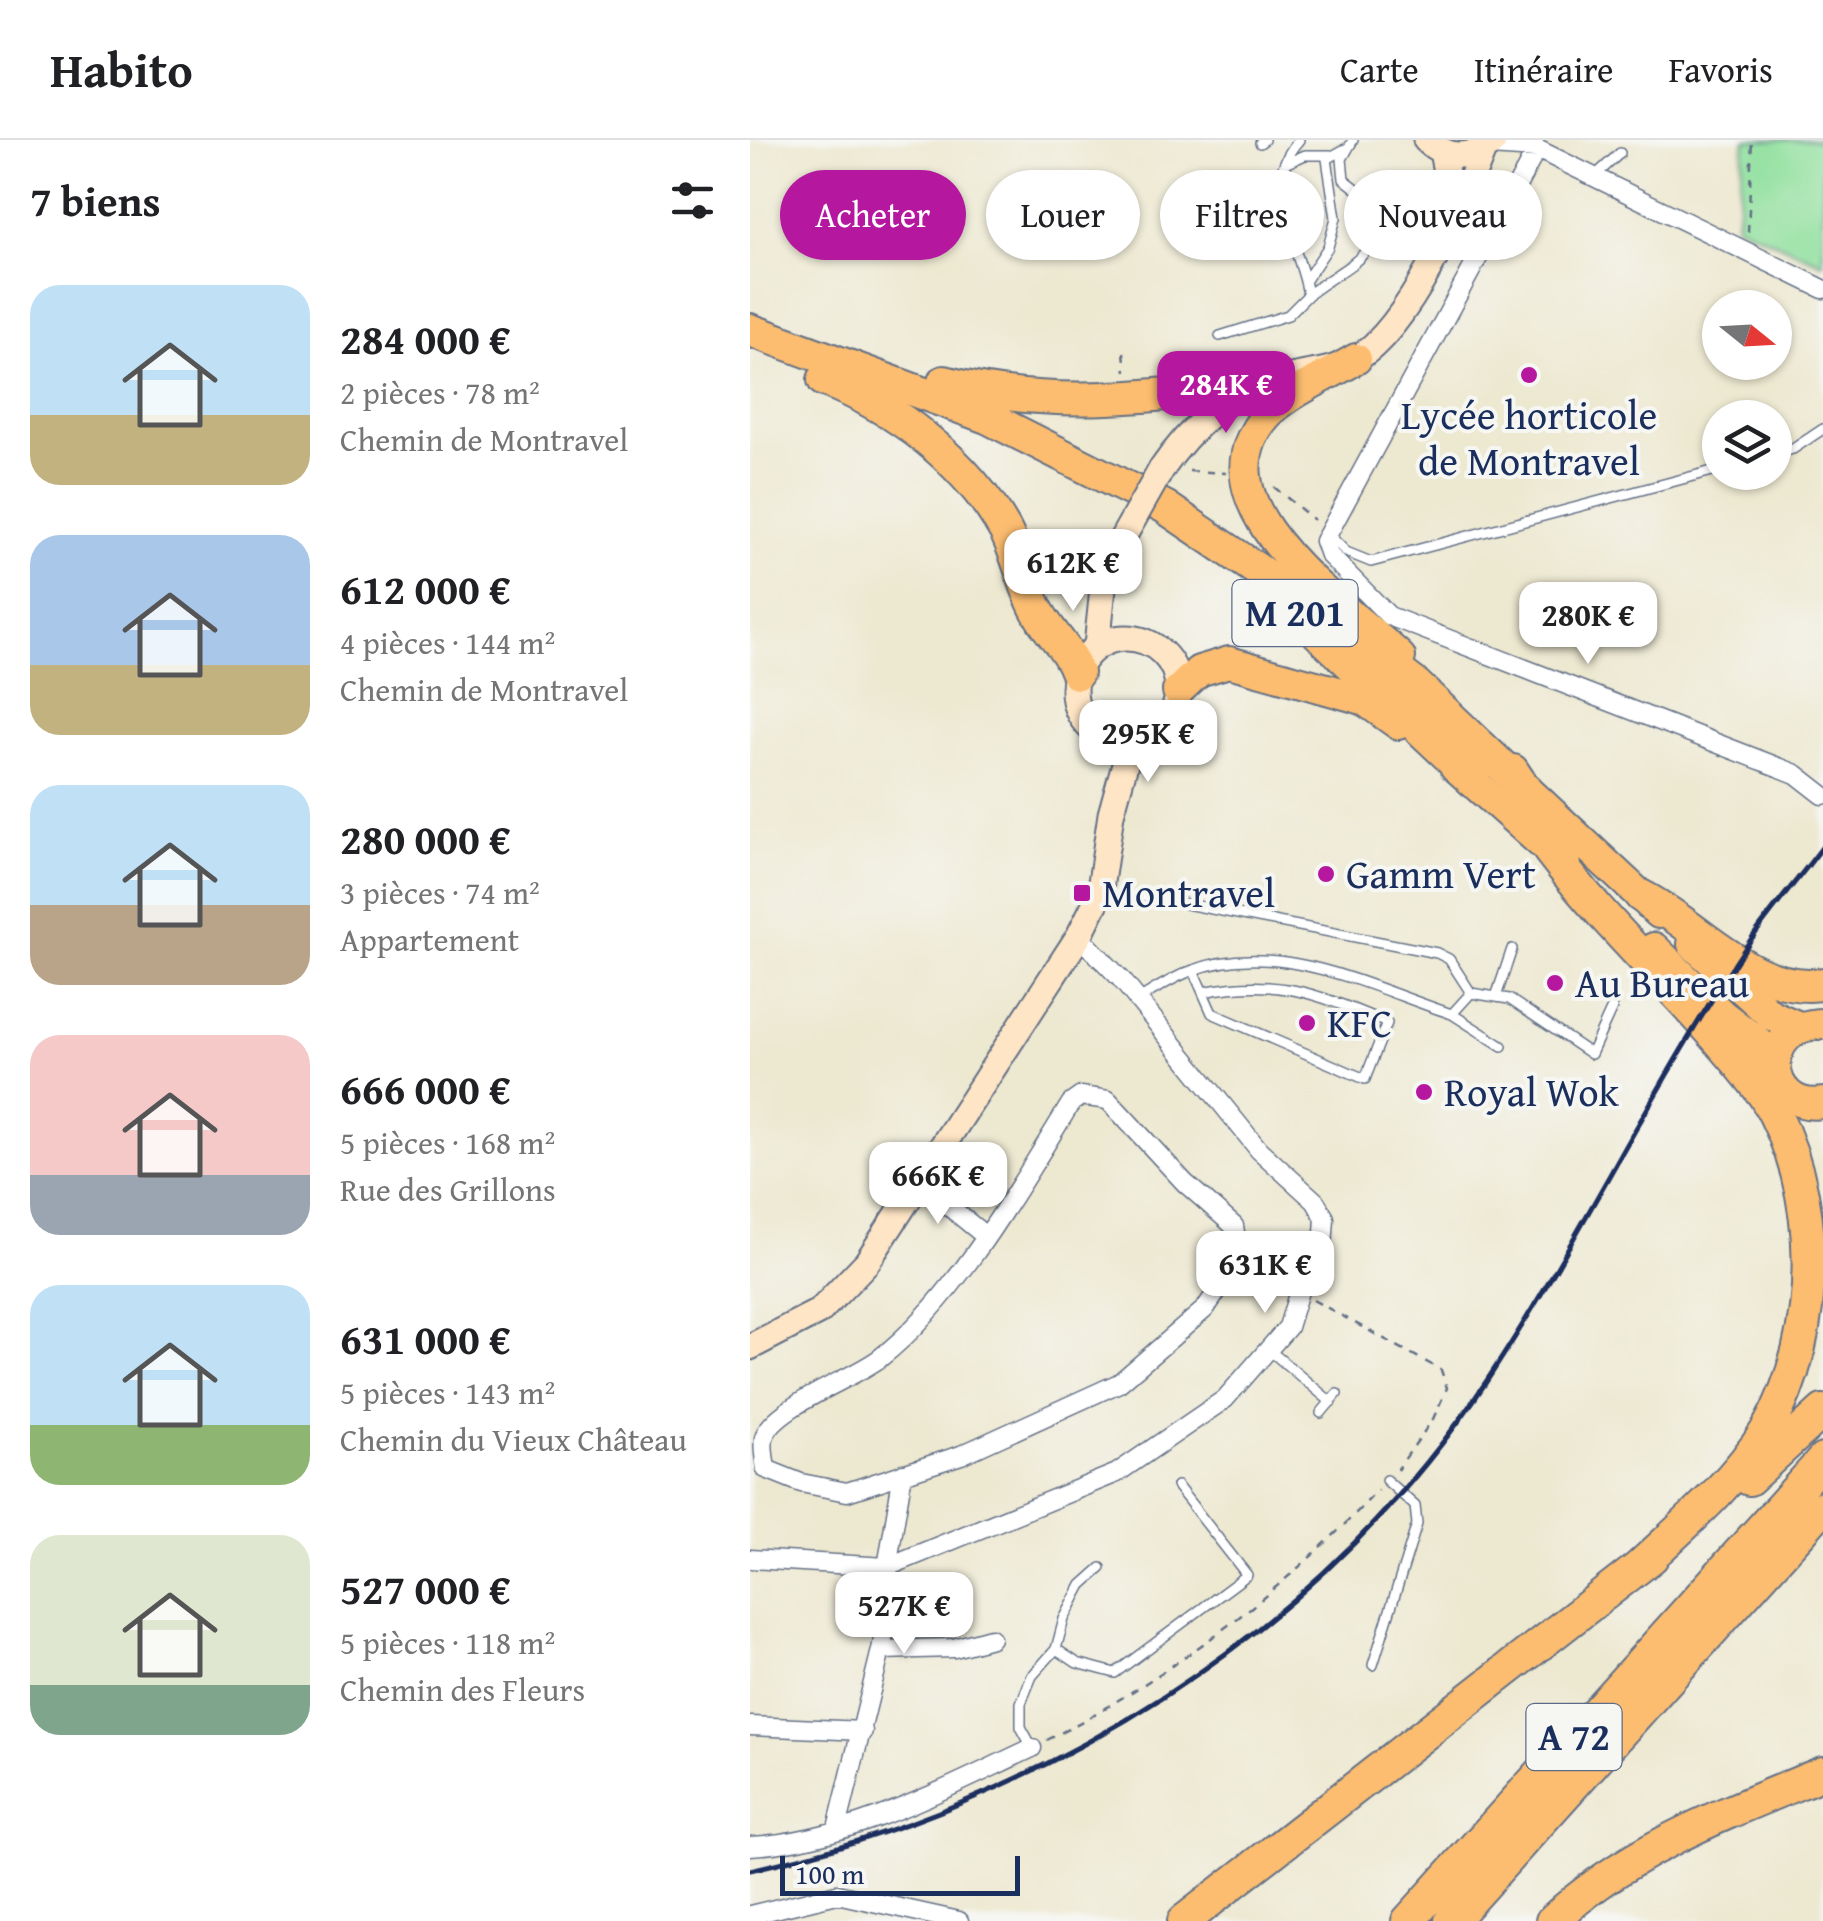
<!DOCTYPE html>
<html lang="fr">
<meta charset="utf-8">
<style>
body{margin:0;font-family:"Gentium Book Plus",serif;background:#f2f2f2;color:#202124;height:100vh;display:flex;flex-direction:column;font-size:38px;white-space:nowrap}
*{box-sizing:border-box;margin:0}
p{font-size:32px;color:#757577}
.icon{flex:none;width:55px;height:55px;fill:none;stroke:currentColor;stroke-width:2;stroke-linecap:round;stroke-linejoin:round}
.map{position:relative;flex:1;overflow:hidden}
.panel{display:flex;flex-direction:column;background:#fff;width:750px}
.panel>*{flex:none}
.hud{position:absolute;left:30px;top:30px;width:892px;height:90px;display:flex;gap:20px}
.needle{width:65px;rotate:108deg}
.fabs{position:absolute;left:952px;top:150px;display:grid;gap:20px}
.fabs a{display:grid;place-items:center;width:90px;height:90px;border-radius:50%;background:#fff;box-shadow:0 2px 8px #0004;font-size:50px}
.scale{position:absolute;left:30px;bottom:25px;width:240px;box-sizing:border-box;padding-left:10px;border:5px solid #1b2f5e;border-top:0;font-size:28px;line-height:35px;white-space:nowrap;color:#1b2f5e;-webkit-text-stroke:8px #f6f6f2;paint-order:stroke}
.price{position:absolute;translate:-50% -85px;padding:0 22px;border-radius:20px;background:#fff;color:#222;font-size:32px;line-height:65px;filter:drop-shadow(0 2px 5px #0008)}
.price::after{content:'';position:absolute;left:50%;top:60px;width:30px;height:22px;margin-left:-15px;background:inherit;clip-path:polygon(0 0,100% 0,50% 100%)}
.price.current{background:#b5179e;color:#fff}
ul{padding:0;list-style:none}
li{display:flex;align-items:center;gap:30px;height:250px;padding:0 30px}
li span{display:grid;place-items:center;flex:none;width:280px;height:200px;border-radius:30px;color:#555}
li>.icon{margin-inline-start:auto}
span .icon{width:120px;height:120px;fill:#fffc;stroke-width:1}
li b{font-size:42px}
h2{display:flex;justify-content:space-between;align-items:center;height:120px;padding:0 30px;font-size:42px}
.chip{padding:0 35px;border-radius:45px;background:#fff;box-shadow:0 2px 8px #0004;font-size:35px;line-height:90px}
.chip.current{background:#b5179e;color:#fff}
header{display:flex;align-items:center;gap:60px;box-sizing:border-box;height:140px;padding:0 50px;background:#fff;border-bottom:2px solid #e0e0e0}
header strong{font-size:48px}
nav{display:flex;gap:55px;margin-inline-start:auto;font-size:35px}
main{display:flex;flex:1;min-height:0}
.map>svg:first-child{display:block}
</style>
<header>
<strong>Habito</strong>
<nav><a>Carte</a><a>Itinéraire</a><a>Favoris</a></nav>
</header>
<main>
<section class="panel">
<h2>7 biens<svg class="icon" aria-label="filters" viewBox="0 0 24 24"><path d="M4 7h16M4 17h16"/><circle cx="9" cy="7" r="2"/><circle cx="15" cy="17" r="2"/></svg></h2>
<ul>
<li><span style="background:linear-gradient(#bfe0f5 65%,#c2b280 0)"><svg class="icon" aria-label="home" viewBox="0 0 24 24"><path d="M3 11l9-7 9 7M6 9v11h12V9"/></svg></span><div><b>284 000 €</b><p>2 pièces · 78 m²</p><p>Chemin de Montravel</p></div></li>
<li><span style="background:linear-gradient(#a9c7e8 65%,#c2b280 0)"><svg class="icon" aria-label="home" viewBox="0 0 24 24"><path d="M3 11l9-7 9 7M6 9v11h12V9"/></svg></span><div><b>612 000 €</b><p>4 pièces · 144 m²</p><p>Chemin de Montravel</p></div></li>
<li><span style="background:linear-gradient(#bfe0f5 60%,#b9a48a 0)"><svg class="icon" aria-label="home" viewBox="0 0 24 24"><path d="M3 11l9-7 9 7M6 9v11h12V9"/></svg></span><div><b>280 000 €</b><p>3 pièces · 74 m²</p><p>Appartement</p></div></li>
<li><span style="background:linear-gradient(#f6c9c9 70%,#9aa5b1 0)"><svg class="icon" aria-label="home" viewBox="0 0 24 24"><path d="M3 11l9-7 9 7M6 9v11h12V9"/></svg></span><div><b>666 000 €</b><p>5 pièces · 168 m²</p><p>Rue des Grillons</p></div></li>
<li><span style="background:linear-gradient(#bfe0f5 70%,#8fb573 0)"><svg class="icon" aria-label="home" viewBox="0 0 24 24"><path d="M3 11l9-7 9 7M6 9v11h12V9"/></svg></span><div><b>631 000 €</b><p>5 pièces · 143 m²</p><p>Chemin du Vieux Château</p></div></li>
<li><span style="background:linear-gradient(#dfe7d0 75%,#7fa58c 0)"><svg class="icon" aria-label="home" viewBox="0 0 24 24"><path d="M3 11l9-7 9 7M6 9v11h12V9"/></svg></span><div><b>527 000 €</b><p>5 pièces · 118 m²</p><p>Chemin des Fleurs</p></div></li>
</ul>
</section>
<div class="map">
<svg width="1073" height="1781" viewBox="0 0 1073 1781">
<rect width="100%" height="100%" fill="#f6f6f2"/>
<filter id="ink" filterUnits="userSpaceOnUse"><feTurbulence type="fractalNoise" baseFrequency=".01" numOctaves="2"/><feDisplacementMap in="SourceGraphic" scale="20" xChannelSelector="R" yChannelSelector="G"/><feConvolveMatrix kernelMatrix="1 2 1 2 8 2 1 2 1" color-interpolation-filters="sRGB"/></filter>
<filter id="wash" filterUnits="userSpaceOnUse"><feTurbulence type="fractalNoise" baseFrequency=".0048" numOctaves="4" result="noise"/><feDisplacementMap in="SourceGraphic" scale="40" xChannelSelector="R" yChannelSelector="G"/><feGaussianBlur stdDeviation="2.25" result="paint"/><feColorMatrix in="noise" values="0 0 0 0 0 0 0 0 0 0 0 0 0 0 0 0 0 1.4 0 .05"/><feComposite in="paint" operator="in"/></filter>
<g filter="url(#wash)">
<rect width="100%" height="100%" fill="#ede8d0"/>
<path fill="#90e09e" stroke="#56887e" stroke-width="2.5" d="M 995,0 L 1073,0 L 1073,123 L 986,85 Z"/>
</g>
<g filter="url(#ink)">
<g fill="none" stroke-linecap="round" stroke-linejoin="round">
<defs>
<path id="lane" d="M 510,3 L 514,0
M 535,24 L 555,15 L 580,15
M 846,35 L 870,13
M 556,140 L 578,107 L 586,78 L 577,19 L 595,9
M 558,155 C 592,126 636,118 625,63 L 594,39 L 592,19 L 603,0
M 470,196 L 538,175 L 558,155 C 550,102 505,49 549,0
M 1025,314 L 1043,309 L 1073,289
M 579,395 L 596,412 L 621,422 L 970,329
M 443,830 L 462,873 L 615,939 L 637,883 C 567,854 530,837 453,852
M 721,853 L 759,859 L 841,914 L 862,868
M 746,857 L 762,809
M 387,860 C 404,850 422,838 441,831 C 528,797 621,848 702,874 L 721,853 L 699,819 L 687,813 L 390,755
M 702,874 L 752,906
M 518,1209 L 581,1262
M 571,1273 L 587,1254
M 306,1509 L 327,1523 L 365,1533 L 497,1435 L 427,1346
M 623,1525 L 667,1384 L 665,1366 L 636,1340
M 282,1607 L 271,1587 L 271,1563 L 282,1536 L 306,1509 L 314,1479 L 332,1445 L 351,1428"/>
<path id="street" d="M 739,6 L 787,9 L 1073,149
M 787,9 L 578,394 L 574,401 L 579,415 L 639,476 L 1046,634 L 1073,655
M 331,956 L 358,960 L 435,1043 L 484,1086 L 487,1105 L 472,1144 L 455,1169 L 369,1243 L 211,1315 L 97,1352 L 51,1343 L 16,1329 C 15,1320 12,1307 14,1298 C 22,1267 103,1239 130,1218 C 205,1160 271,1044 321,963 Z
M 169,1042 L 234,1095
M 0,1419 L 137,1427 L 367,1333 L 475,1259 L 538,1187 L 549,1151 L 573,1107 L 575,1078 L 565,1061 L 509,1010 L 371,839 L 329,796
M 131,1510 L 204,1508 L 241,1498
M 0,1586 L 113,1591
M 87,1688 L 131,1510 L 141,1453 L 137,1427 L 153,1333
M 0,1706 C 99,1701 194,1649 282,1608
M 0,1775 L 87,1754 L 209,1781"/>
<path id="secondary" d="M 676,0 C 696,19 722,20 743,2
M 692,11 L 704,75
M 411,330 C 440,288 474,255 524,241 C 550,233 581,233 606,219 C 660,187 711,68 733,10
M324 550a52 52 0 1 1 104 0a52 52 0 1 1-104 0Z
M 347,506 L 353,448 L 363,415
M 0,1207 L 70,1171 L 117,1122 L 329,796 L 349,756 L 361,674 L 381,602"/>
<path id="primary" d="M 606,219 C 580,235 535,254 516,276 C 441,365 591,463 650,517
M 428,551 L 449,531 L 479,522 L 613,559 L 648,584
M 705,626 L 816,725
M 763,630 L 775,648 L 909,773
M 943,804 L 1021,875 L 1049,887
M 904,808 L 972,875 L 1009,903 L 1026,930
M 1073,884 C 1006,884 1014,972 1073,963"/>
<path id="highway" d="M 0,190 L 237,277 L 415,367 L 571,473 L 666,545 L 775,648
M 74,240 C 146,267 217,322 255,390 C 269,416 274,449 290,475 C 302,496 319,509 327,533
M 194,242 C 302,271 413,256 522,241
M 569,494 L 723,639
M 799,710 C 865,797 948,868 1014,955 C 1073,1050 1073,1192 1017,1290 C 984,1343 933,1386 888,1428
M 891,756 C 951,786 1001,854 1073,844
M 999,1339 L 1073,1271
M 434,1781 L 902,1417
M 658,1781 L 1073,1320
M 701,1781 L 1073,1367
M 802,1781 C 880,1708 976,1673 1073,1633"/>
</defs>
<use href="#lane" stroke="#647086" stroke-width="12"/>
<use href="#street" stroke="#647086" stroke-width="21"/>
<use href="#secondary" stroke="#647086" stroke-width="29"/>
<use href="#primary" stroke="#647086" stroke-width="34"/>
<use href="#highway" stroke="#647086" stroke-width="36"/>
<path stroke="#647086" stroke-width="2.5" stroke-dasharray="8 8" stroke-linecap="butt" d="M 998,92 L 1002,0
M 374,212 L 376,231
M 439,331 L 476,333
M 524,347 L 564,380
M 563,1160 L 691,1230 L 697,1248 L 683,1279 L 647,1330
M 297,1600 C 419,1537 534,1451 628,1350"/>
<use href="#lane" stroke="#fff" stroke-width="9"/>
<use href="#street" stroke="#fff" stroke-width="18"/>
<use href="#secondary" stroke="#fee5c5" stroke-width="25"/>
<use href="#primary" stroke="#fcbd6f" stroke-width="30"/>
<use href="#highway" stroke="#fcbd6f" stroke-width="32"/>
<path stroke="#1b2f5e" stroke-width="5" d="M 0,1730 C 292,1664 568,1495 736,1242 C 831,1099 906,939 1002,798 C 1024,767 1050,737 1073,706"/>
<defs>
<path id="secondary-bridge" d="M 363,415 L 411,330"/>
</defs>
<use href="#secondary-bridge" stroke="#647086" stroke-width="29" stroke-linecap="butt"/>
<use href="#secondary-bridge" stroke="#fee5c5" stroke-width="25"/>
</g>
</g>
<g fill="#b5179e" stroke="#f6f6f2" stroke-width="4">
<circle cx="779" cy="235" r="10"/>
<circle cx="576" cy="734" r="10"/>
<rect x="322" y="743" width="20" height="20" rx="5"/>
<circle cx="805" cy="843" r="10"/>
<circle cx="557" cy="883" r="10"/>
<circle cx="674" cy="952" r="10"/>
</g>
<g text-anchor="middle" stroke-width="8" stroke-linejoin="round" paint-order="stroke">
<g fill="#f6f6f2" stroke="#5d6b8a" stroke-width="2.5">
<rect x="482.5" y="440" width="125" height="66" rx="8"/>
<rect x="776.5" y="1564" width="95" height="66" rx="8"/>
</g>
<g font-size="38" font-weight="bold" fill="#1b2f5e">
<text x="545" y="486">M 201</text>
<text x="824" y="1610">A 72</text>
</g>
<g font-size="40" fill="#1b2f5e" stroke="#f6f6f2" text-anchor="start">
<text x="779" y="289" text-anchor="middle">Lycée horticole<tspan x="779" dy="46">de Montravel</tspan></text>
<text x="596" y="748">Gamm Vert</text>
<text x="352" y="767">Montravel</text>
<text x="825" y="857">Au Bureau</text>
<text x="577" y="897">KFC</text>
<text x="694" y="966">Royal Wok</text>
</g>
</g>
</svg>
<div class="fabs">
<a><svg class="needle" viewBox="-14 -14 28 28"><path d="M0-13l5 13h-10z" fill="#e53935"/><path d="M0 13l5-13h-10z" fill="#757577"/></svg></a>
<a><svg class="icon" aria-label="layers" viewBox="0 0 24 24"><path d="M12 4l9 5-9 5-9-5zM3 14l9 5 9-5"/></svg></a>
</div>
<div class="scale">100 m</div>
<b class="price current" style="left:476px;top:296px">284K €</b>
<b class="price" style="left:323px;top:474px">612K €</b>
<b class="price" style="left:838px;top:527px">280K €</b>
<b class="price" style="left:398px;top:645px">295K €</b>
<b class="price" style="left:188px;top:1087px">666K €</b>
<b class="price" style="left:515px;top:1176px">631K €</b>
<b class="price" style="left:154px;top:1517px">527K €</b>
<div class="hud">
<a class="chip current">Acheter</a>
<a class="chip">Louer</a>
<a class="chip">Filtres</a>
<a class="chip">Nouveau</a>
</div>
</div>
</main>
